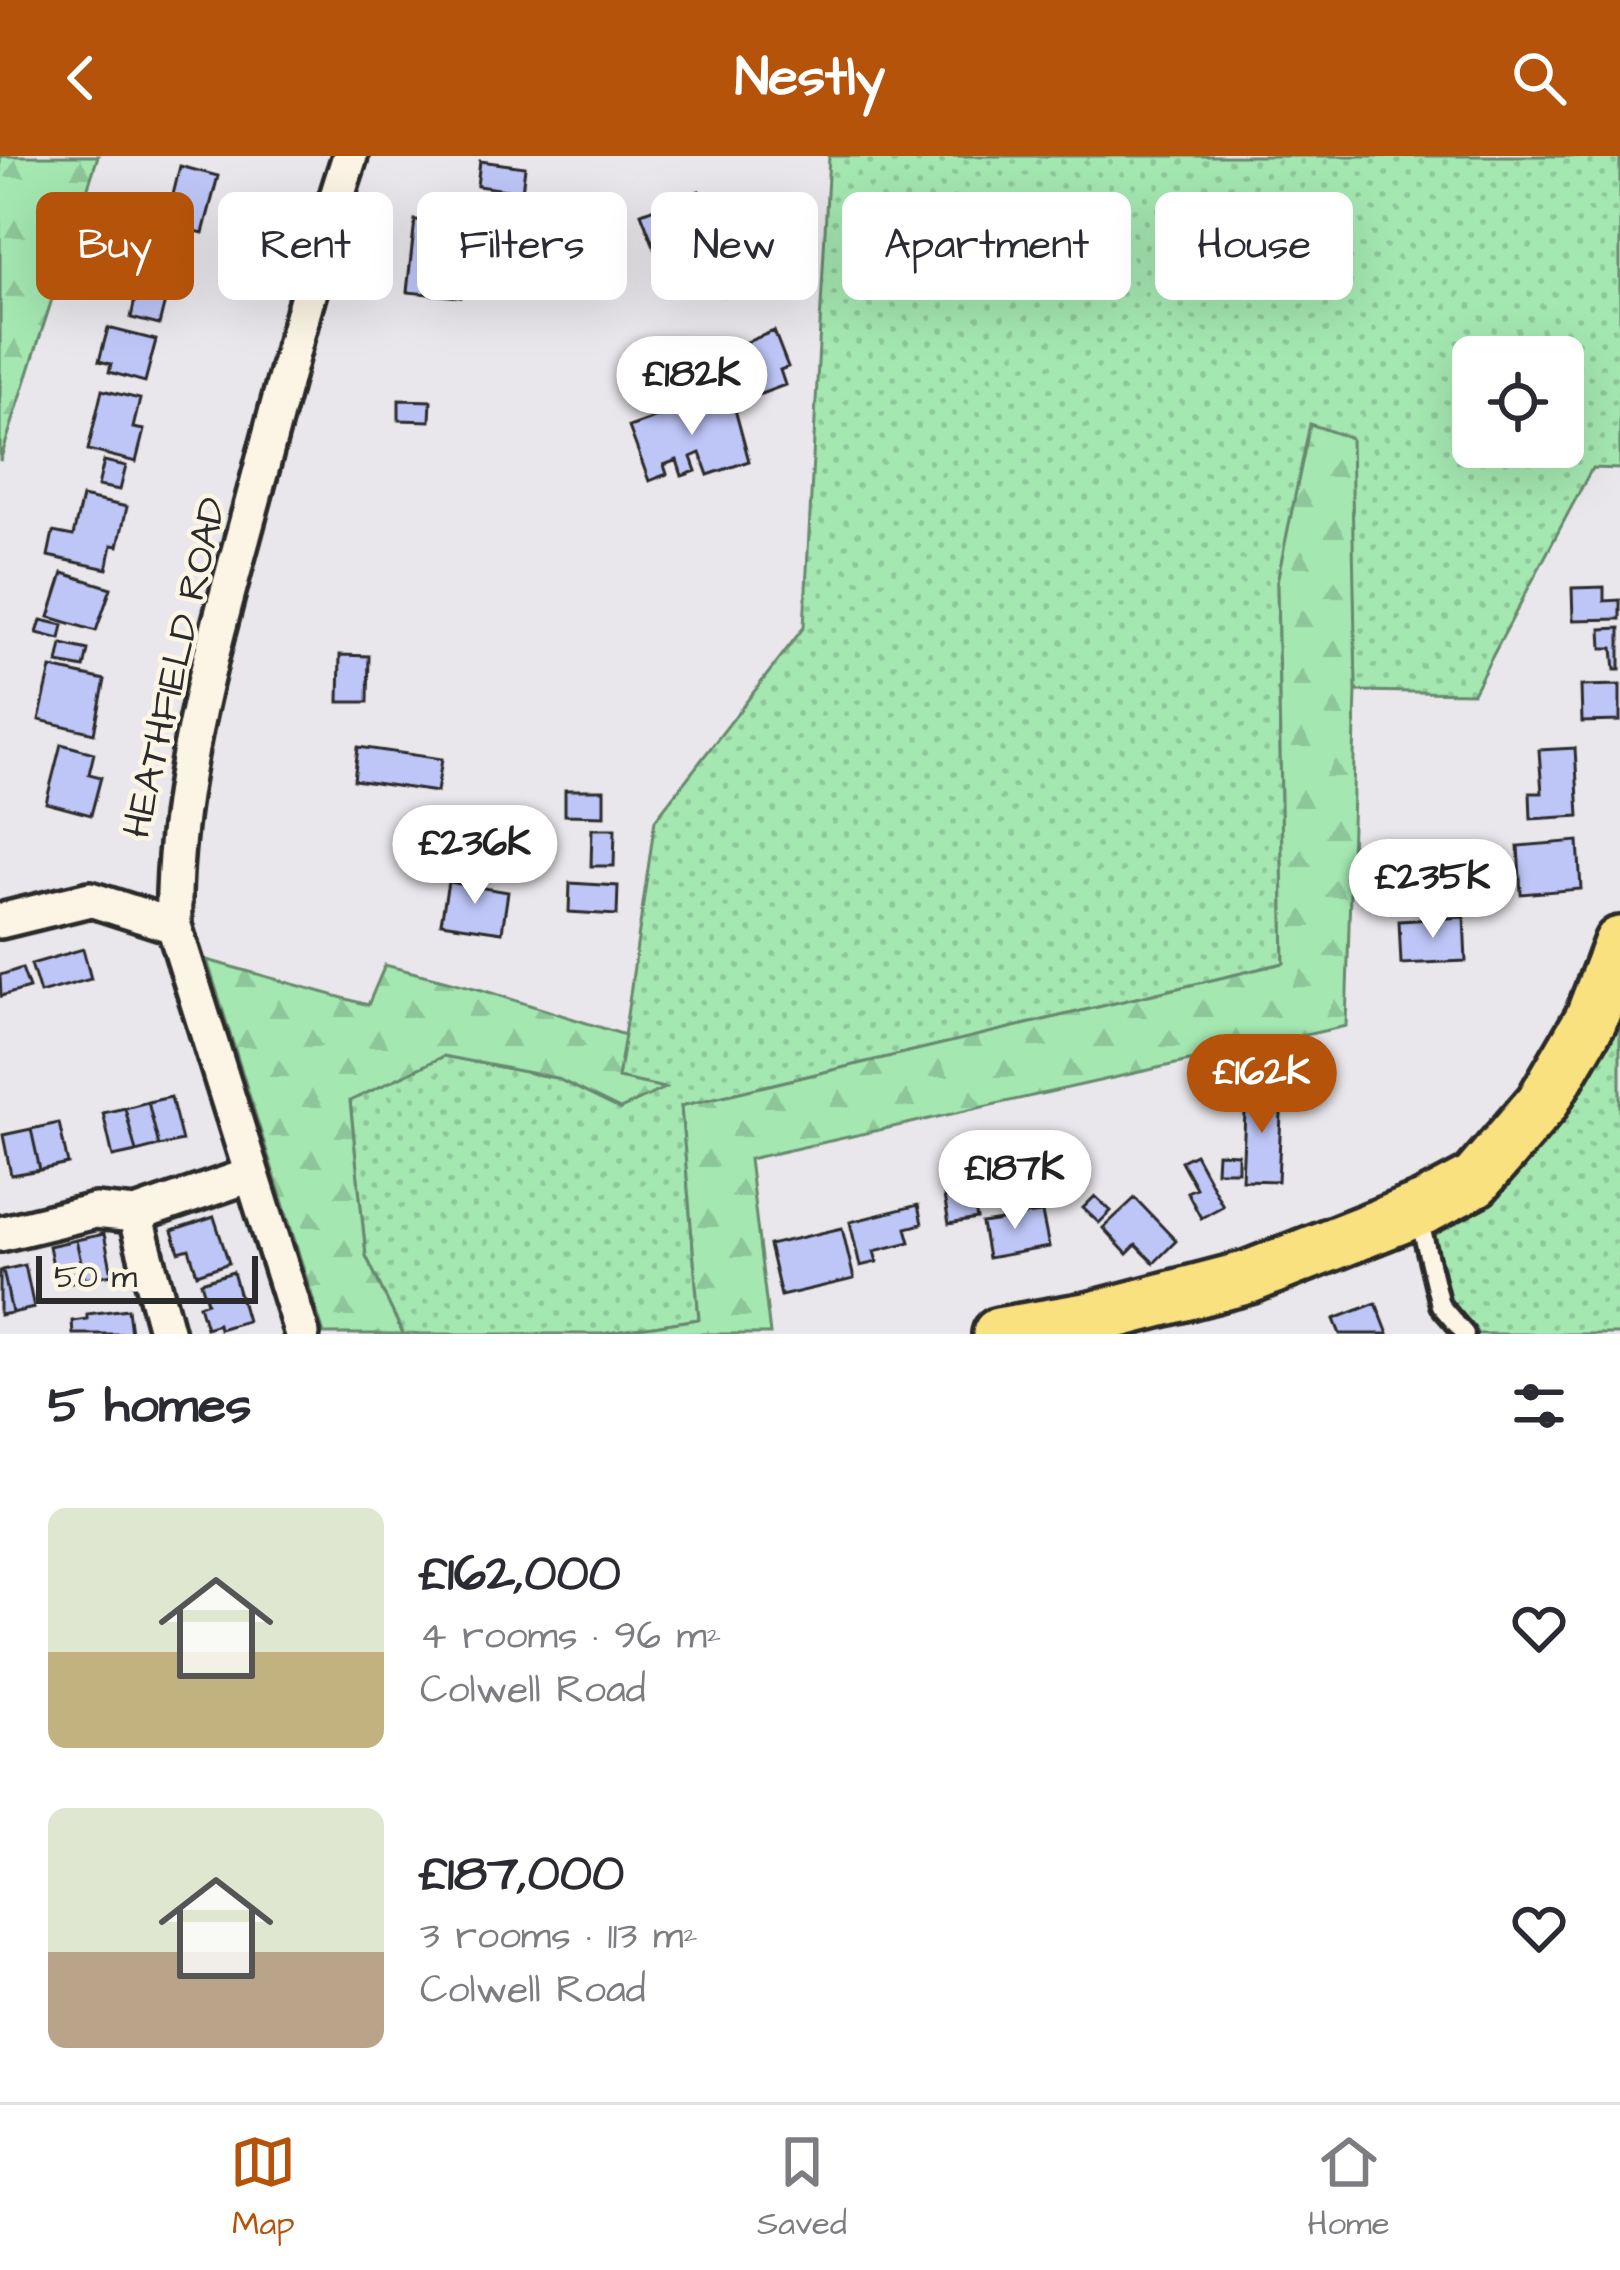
<!DOCTYPE html>
<meta charset="utf-8">
<style>
body{margin:0;font-family:"Architects Daughter",sans-serif;background:#f2f2f3;color:#2b2b33;height:100vh;display:flex;flex-direction:column;font-size:45px;white-space:nowrap}
*{box-sizing:border-box;margin:0}
p{font-size:39px;color:#7c7c81}
.icon{flex:none;width:66px;height:66px;fill:none;stroke:currentColor;stroke-width:2;stroke-linecap:round;stroke-linejoin:round}
.map{position:relative;height:1178px;overflow:hidden}
.details{display:flex;flex-direction:column;background:#fff;flex:1}
.details>*{flex:none}
.hud{position:absolute;left:36px;top:36px;width:1548px;height:108px;display:flex;gap:24px}
.buttons{position:absolute;left:1452px;top:180px;display:grid;gap:24px}
.buttons a{display:grid;place-items:center;width:132px;height:132px;border-radius:18px;background:#fff;box-shadow:0 12px 48px #0002;font-size:60px}
.scale{position:absolute;left:36px;bottom:30px;width:222px;box-sizing:border-box;padding-left:12px;border:6px solid #2b2b2b;border-top:0;font-size:33px;line-height:42px;white-space:nowrap;color:#2b2b2b;-webkit-text-stroke:9px #fcf5e5;paint-order:stroke}
.price{position:absolute;translate:-50% -102px;padding:0 27px;border-radius:42px;background:#fff;color:#222;font-size:39px;line-height:78px;filter:drop-shadow(0 3px 6px #0008)}
.price::after{content:'';position:absolute;left:50%;top:72px;width:36px;height:27px;margin-left:-18px;background:inherit;clip-path:polygon(0 0,100% 0,50% 100%)}
.price.on{background:#b45309;color:#fff}
ul{padding:0;list-style:none}
li{display:flex;align-items:center;gap:36px;height:300px;padding:0 48px}
li span{display:grid;place-items:center;flex:none;width:336px;height:240px;border-radius:18px;color:#555}
li>.icon{margin-inline-start:auto}
span .icon{width:144px;height:144px;fill:#fffc;stroke-width:1}
li b{font-size:51px}
h2{display:flex;justify-content:space-between;align-items:center;height:144px;padding:0 48px;font-size:51px}
.chip{padding:0 42px;border-radius:18px;background:#fff;box-shadow:0 12px 48px #0002;font-size:42px;line-height:108px}
.chip.on{background:#b45309;color:#fff}
header{display:flex;justify-content:space-between;align-items:center;height:156px;padding:0 48px;background:#b45309;color:#fff;font-size:54px;font-weight:700}
.dock{display:flex;justify-content:space-around;align-items:center;height:168px;border-top:3px solid #e1e1e2;background:#fff;font-size:33px;color:#7c7c81}
.dock a{display:grid;justify-items:center;gap:6px}
.dock .on{color:#b45309}
.map>svg:first-child{display:block}
</style>
<header><svg class="icon" aria-label="back" viewBox="0 0 24 24"><path d="M15 5l-7 7 7 7"/></svg>Nestly<svg class="icon" aria-label="search" viewBox="0 0 24 24"><circle cx="10" cy="10" r="6"/><path d="M15 15l6 6"/></svg></header>
<div class="map">
<svg width="1620" height="1178" viewBox="0 0 1620 1178">
<defs>
<pattern id="grass-dots" width="8" height="8" patternUnits="userSpaceOnUse" patternTransform="scale(3)"><rect width="8" height="8" fill="#a4e7b1"/><path d="M2 2h.1M6 6h.1" fill="none" stroke="#8dc698" stroke-width="1.8" stroke-linecap="round"/></pattern>
<pattern id="forest-firs" width="22" height="20" patternUnits="userSpaceOnUse" patternTransform="scale(3)"><rect width="22" height="20" fill="#a4e7b1"/><path d="M5 1l3.5 6h-7zM16 11l3.5 6h-7z" fill="#8dc698"/></pattern>
</defs>
<rect width="100%" height="100%" fill="#e9e7eb"/>
<filter id="ink" filterUnits="userSpaceOnUse"><feTurbulence type="fractalNoise" baseFrequency=".00833" numOctaves="2"/><feDisplacementMap in="SourceGraphic" scale="24" xChannelSelector="R" yChannelSelector="G"/><feConvolveMatrix kernelMatrix="1 2 1 2 8 2 1 2 1" color-interpolation-filters="sRGB"/></filter>
<g filter="url(#ink)">
<path fill="url(#grass-dots)" stroke="#68896e" stroke-width="3" fill-rule="evenodd" d="M 829,0 L 1620,0 L 1620,313 L 1592,312 L 1473,537 L 1356,535 L 1353,410 L 1277,426 L 1284,807 L 681,950 L 699,1163 L 602,1178 L 403,1178 L 366,1100 L 350,945 L 444,900 L 556,922 L 620,953 L 663,932 L 618,922 L 655,664 L 804,471 ZM 1473,201 L 1563,201 L 1563,291 L 1473,291 Z
M 1620,787 L 1620,1178 L 1476,1178 L 1448,1146 L 1426,1051 L 1475,1025 Z"/>
<path fill="url(#forest-firs)" stroke="#68896e" stroke-width="3" d="M 0,0 L 98,0 L 0,305 Z
M 1310,268 L 1351,282 L 1356,535 L 1346,870 L 749,1003 L 770,1178 L 602,1178 L 699,1163 L 681,950 L 1284,807 L 1277,426 Z
M 207,804 L 368,849 L 385,809 L 482,834 L 625,879 L 618,922 L 665,932 L 620,953 L 556,922 L 444,900 L 350,945 L 366,1100 L 403,1178 L 324,1178 Z"/>
<path fill="#bec6f8" stroke="#2b2b2b" stroke-width="3" d="M 480,5 L 525,11 L 522,36 L 477,30 Z
M 180,10 L 218,20 L 203,77 L 148,63 L 154,38 L 172,43 Z
M 699,35 L 707,56 L 730,47 L 760,125 L 723,140 L 702,86 L 659,103 L 641,57 Z
M 415,64 L 469,70 L 461,141 L 407,136 Z
M 135,68 L 158,74 L 155,87 L 178,93 L 167,133 L 120,121 Z
M 136,138 L 165,145 L 159,169 L 131,162 Z
M 108,172 L 156,184 L 145,226 L 109,216 L 111,208 L 99,205 Z
M 774,175 L 788,211 L 780,214 L 785,229 L 739,246 L 723,205 L 747,196 L 744,187 Z
M 102,234 L 140,243 L 133,272 L 144,274 L 136,306 L 88,294 Z
M 730,235 L 749,305 L 708,319 L 700,297 L 691,301 L 696,315 L 682,320 L 677,304 L 664,309 L 667,318 L 649,325 L 629,271 Z
M 399,244 L 431,245 L 430,265 L 399,264 Z
M 104,305 L 126,310 L 120,334 L 98,330 Z
M 82,341 L 127,351 L 118,390 L 112,389 L 107,413 L 48,400 L 53,376 L 73,380 Z
M 63,417 L 111,432 L 96,475 L 49,461 Z
M 1604,431 L 1604,445 L 1620,444 L 1620,463 L 1573,464 L 1572,432 Z
M 41,464 L 63,469 L 60,483 L 37,477 Z
M 1620,472 L 1620,514 L 1615,514 L 1613,492 L 1602,492 L 1601,473 Z
M 62,488 L 88,494 L 84,512 L 58,507 Z
M 340,499 L 369,500 L 368,546 L 339,546 Z
M 51,512 L 105,524 L 94,577 L 39,564 Z
M 1620,529 L 1620,565 L 1582,566 L 1581,530 Z
M 61,588 L 94,597 L 89,618 L 101,621 L 91,659 L 46,647 Z
M 358,591 L 442,603 L 437,636 L 354,624 Z
M 1575,592 L 1579,660 L 1531,663 L 1530,637 L 1542,637 L 1539,594 Z
M 565,634 L 604,634 L 604,660 L 565,659 Z
M 592,673 L 615,673 L 614,710 L 591,710 Z
M 1578,685 L 1581,733 L 1521,738 L 1518,690 Z
M 448,726 L 508,736 L 502,776 L 441,767 Z
M 570,727 L 618,730 L 617,759 L 569,756 Z
M 1464,761 L 1466,805 L 1401,808 L 1399,765 Z
M 83,793 L 91,823 L 40,837 L 31,808 Z
M 22,812 L 29,832 L 1,840 L 0,819 Z
M 1246,934 L 1282,936 L 1278,1025 L 1242,1024 Z
M 171,941 L 182,985 L 159,990 L 148,946 Z
M 148,946 L 159,990 L 136,996 L 125,952 Z
M 125,952 L 136,996 L 113,1001 L 103,957 Z
M 59,967 L 68,1008 L 40,1014 L 31,973 Z
M 31,973 L 40,1014 L 11,1019 L 3,979 Z
M 1217,997 L 1238,998 L 1238,1015 L 1216,1015 Z
M 1195,998 L 1223,1050 L 1201,1062 L 1187,1036 L 1196,1032 L 1181,1005 Z
M 971,1035 L 977,1063 L 949,1068 L 944,1040 Z
M 1095,1040 L 1111,1055 L 1099,1067 L 1083,1052 Z
M 1135,1042 L 1176,1085 L 1154,1107 L 1136,1089 L 1127,1098 L 1103,1072 Z
M 1023,1047 L 1025,1059 L 1042,1057 L 1049,1091 L 988,1102 L 982,1068 L 1002,1065 L 999,1051 Z
M 918,1049 L 922,1068 L 906,1072 L 910,1086 L 874,1095 L 877,1106 L 860,1110 L 850,1066 Z
M 214,1061 L 229,1107 L 197,1118 L 189,1093 L 179,1096 L 172,1075 Z
M 842,1072 L 854,1123 L 781,1140 L 769,1089 Z
M 104,1078 L 112,1118 L 85,1123 L 76,1084 Z
M 76,1084 L 85,1123 L 57,1129 L 49,1090 Z
M 25,1109 L 34,1152 L 12,1157 L 3,1114 Z
M 3,1114 L 12,1157 L 0,1159 L 0,1115 Z
M 233,1116 L 247,1165 L 219,1173 L 218,1168 L 206,1172 L 199,1149 L 207,1146 L 201,1126 Z
M 1376,1147 L 1388,1178 L 1340,1178 L 1334,1163 Z
M 128,1153 L 131,1178 L 73,1178 L 72,1165 L 87,1163 L 87,1158 Z"/>
<g fill="none" stroke-linecap="round" stroke-linejoin="round">
<defs>
<path id="service" d="M 1419,1062 L 1440,1149 L 1465,1178"/>
<path id="minor" d="M 0,765 L 90,743 L 174,770
M 135,1059 L 167,1178
M 0,1078 L 95,1055 L 135,1059 L 251,1019
M 302,1178 L 174,770 C 170,636 216,480 251,351 C 283,233 312,115 350,0"/>
<path id="primary" d="M 999,1178 L 1092,1162 L 1249,1121 L 1426,1051 L 1475,1025 L 1542,947 L 1591,863 L 1620,787"/>
</defs>
<use href="#service" stroke="#2b2b2b" stroke-width="26"/>
<use href="#minor" stroke="#2b2b2b" stroke-width="42"/>
<use href="#primary" stroke="#2b2b2b" stroke-width="60"/>
<use href="#service" stroke="#fcf5e5" stroke-width="16"/>
<use href="#minor" stroke="#fcf5e5" stroke-width="33"/>
<use href="#primary" stroke="#fae180" stroke-width="51"/>
</g>
</g>
<g text-anchor="middle" stroke-width="9" stroke-linejoin="round" paint-order="stroke">
<g font-size="39" fill="#2b2b2b" stroke="#fcf5e5">
<text transform="translate(173 511) rotate(-77)" y="14">HEATHFIELD ROAD</text>
</g>
</g>
</svg>
<div class="buttons">
<a><svg class="icon" aria-label="locate" viewBox="0 0 24 24"><circle cx="12" cy="12" r="6"/><path d="M12 2v4M12 18v4M2 12h4M18 12h4"/></svg></a>
</div>
<div class="scale">50 m</div>
<b class="price" style="left:692px;top:282px">£182K</b>
<b class="price" style="left:475px;top:751px">£236K</b>
<b class="price" style="left:1433px;top:785px">£235K</b>
<b class="price on" style="left:1262px;top:980px">£162K</b>
<b class="price" style="left:1015px;top:1076px">£187K</b>
<div class="hud">
<a class="chip on">Buy</a>
<a class="chip">Rent</a>
<a class="chip">Filters</a>
<a class="chip">New</a>
<a class="chip">Apartment</a>
<a class="chip">House</a>
</div>
</div>
<section class="details">
<h2>5 homes<svg class="icon" aria-label="filters" viewBox="0 0 24 24"><path d="M4 7h16M4 17h16"/><circle cx="9" cy="7" r="2"/><circle cx="15" cy="17" r="2"/></svg></h2>
<ul>
<li><span style="background:linear-gradient(#dfe7d0 60%,#c2b280 0)"><svg class="icon" aria-label="home" viewBox="0 0 24 24"><path d="M3 11l9-7 9 7M6 9v11h12V9"/></svg></span><div><b>£162,000</b><p>4 rooms · 96 m²</p><p>Colwell Road</p></div><svg class="icon" aria-label="heart" viewBox="0 0 24 24"><path d="M12 20l-8-8c-3-5 5-10 8-4 3-6 11-1 8 4z"/></svg></li>
<li><span style="background:linear-gradient(#dfe7d0 60%,#b9a48a 0)"><svg class="icon" aria-label="home" viewBox="0 0 24 24"><path d="M3 11l9-7 9 7M6 9v11h12V9"/></svg></span><div><b>£187,000</b><p>3 rooms · 113 m²</p><p>Colwell Road</p></div><svg class="icon" aria-label="heart" viewBox="0 0 24 24"><path d="M12 20l-8-8c-3-5 5-10 8-4 3-6 11-1 8 4z"/></svg></li>
</ul>
</section>
<nav class="dock">
<a class="on"><svg class="icon" aria-label="map" viewBox="0 0 24 24"><path d="M3 6l6-2 6 2 6-2v14l-6 2-6-2-6 2zM9 4v14M15 6v14"/></svg>Map</a>
<a><svg class="icon" aria-label="saved" viewBox="0 0 24 24"><path d="M7 4h10v16l-5-4-5 4z"/></svg>Saved</a>
<a><svg class="icon" aria-label="home" viewBox="0 0 24 24"><path d="M3 11l9-7 9 7M6 9v11h12V9"/></svg>Home</a>
</nav>
